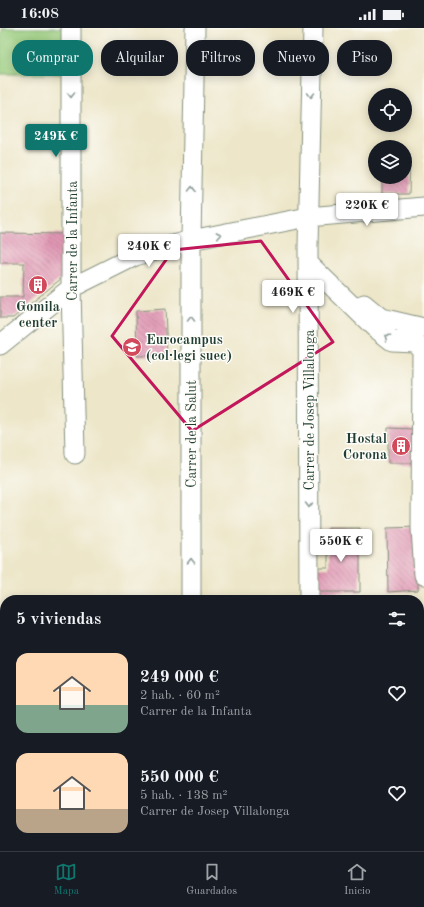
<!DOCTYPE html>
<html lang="es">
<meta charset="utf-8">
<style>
body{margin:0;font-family:"Old Standard TT",serif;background:#20242c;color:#f1f3f6;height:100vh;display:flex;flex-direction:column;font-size:15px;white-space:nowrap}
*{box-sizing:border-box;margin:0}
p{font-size:13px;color:#9ea1a6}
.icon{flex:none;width:22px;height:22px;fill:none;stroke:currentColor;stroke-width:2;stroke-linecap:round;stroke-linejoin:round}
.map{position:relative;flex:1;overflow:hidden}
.panel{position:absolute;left:0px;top:567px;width:424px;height:256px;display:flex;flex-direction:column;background:#171b24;border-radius:16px 16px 0 0;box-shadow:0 2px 10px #0003}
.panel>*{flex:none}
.banner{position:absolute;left:12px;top:12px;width:400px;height:36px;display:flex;gap:8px}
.tools{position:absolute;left:368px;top:60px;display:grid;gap:8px}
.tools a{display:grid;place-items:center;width:44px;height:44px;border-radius:50%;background:#171b24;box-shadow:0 2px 10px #0003;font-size:20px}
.price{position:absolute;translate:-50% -34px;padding:0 9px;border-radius:4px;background:#fff;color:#222;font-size:13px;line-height:26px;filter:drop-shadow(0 1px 2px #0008)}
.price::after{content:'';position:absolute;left:50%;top:24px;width:12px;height:9px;margin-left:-6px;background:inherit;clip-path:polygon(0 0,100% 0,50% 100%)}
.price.selected{background:#0f766e;color:#fff}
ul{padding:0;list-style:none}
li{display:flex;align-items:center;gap:12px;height:100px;padding:0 16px}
li span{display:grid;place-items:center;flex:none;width:112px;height:80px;border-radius:12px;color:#555}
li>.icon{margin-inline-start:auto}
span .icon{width:48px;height:48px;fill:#fffc;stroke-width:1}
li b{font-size:17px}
h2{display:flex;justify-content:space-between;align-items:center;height:48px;padding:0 16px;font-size:17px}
.pill{padding:0 14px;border-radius:16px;background:#171b24;box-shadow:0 2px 10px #0003;font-size:14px;line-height:36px}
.pill.selected{background:#0f766e;color:#fff}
.status{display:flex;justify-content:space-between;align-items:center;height:28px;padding:0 20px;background:#171b24;direction:ltr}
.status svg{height:11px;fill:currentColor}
.dock{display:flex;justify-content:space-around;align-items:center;height:56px;border-top:1px solid #363941;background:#171b24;font-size:11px;color:#9ea1a6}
.dock a{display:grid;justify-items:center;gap:2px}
.dock .selected{color:#0f766e}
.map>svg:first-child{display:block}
</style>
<div class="status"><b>16:08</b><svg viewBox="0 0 49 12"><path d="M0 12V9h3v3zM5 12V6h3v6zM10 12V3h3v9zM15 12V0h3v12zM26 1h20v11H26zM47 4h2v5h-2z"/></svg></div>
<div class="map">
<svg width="424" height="823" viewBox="0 0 424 823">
<defs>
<pattern id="building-back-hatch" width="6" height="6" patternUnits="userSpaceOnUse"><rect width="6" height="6" fill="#e096b2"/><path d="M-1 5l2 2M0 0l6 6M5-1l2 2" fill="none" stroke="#b57c92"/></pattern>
</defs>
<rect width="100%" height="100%" fill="#fdfcf7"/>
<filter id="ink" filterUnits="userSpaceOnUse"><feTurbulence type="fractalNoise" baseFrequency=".025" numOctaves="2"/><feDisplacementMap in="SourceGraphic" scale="8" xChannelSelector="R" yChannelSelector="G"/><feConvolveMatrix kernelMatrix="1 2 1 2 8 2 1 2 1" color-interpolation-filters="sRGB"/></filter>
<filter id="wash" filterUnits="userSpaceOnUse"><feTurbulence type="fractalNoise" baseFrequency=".012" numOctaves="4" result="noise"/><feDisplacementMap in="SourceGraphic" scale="16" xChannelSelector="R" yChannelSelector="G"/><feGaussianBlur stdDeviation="0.9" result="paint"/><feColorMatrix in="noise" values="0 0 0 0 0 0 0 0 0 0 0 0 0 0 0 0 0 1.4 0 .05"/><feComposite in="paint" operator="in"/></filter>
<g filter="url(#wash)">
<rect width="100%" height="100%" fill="#ede6c9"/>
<path fill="#97ca7a" stroke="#5b8457" d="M 3,0 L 68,0 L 68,46 L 0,46 L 0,9 Z"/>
<g id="blocks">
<path fill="url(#building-back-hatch)" d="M 405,126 L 410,126 L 409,166 L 382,166 L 382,149 L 405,149 Z
M 0,205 L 68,206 L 68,245 L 13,290 L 0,290 L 0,269 L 23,269 L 24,235 L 0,235 Z
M 165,281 L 167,327 L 137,328 L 136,283 Z
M 388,400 L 415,401 L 414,435 L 388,435 Z
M 418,499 L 418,562 L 388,564 L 387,500 Z
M 328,500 L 360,500 L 360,564 L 314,564 L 314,540 L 328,540 Z
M 5,621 L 5,650 L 0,650 L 0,622 Z
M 424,653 L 424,682 L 423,682 L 419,655 Z
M 0,660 L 5,661 L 5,700 L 0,701 Z
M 0,707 L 5,707 L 5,745 L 0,721 Z
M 424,737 L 424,775 L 419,777 L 419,739 Z
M 55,818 L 112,818 L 114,823 L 37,823 Z
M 130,818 L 159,818 L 160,823 L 131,823 Z
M 182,818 L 214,818 L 215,820 L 203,823 L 183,823 Z
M 295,818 L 298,818 L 299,823 L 279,823 Z
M 376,818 L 408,818 L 410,823 L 377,823 Z"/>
</g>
</g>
<g filter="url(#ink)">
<use href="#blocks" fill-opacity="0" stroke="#86927e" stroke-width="1"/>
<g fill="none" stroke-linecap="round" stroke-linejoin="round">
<defs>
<path id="street" d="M 71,0 L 71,260 L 75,426
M 309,236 L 374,299 L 392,313 L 414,314 L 422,321 L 421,500 L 424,547
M 364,276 L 381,290 L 424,300
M 0,317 L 71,260 L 135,228 L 191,212 L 308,189 L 424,179
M 191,572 L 191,212 L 195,0
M 309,572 L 308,218 L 313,0
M 0,618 L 5,616
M 419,701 L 424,699
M 236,818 L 238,823
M 360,818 L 362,823"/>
<path id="secondary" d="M 0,799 L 5,823"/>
</defs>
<use href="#street" stroke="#86927e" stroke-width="21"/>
<use href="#secondary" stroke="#86927e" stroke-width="24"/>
<use href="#street" stroke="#fff" stroke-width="19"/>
<use href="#secondary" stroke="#fff" stroke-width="22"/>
</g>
<defs><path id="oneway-chevron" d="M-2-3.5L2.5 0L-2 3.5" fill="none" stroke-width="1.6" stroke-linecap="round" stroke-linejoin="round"/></defs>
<g stroke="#8f9e9a">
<use href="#oneway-chevron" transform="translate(71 67) rotate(90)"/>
<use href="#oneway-chevron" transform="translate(311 67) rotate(91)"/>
<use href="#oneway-chevron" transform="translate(192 161) rotate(-89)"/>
<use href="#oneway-chevron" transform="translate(219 207) rotate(-11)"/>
<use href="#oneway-chevron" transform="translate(191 291) rotate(-90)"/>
<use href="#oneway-chevron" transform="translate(387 309) rotate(-145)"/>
<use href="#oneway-chevron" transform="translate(309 477) rotate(90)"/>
<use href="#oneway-chevron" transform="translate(191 533) rotate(-90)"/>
</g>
</g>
<path fill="none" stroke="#c2185b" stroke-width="3" stroke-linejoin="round" d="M 261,213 L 333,314 L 192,403 L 112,308 L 173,222 Z"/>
<defs>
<symbol id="building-disc" viewBox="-11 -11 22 22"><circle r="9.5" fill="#d1495b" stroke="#fdfcf7"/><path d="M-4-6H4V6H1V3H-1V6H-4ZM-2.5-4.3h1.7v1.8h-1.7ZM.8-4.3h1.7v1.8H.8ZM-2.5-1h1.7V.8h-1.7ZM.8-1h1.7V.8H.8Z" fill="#fff"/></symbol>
<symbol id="school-disc" viewBox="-11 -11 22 22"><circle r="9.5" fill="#d1495b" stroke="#fdfcf7"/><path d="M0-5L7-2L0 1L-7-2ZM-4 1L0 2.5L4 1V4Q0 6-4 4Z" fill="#fff"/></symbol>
</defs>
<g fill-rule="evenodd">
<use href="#building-disc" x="27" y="246" width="22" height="22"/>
<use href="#school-disc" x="121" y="308" width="22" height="22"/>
<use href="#building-disc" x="390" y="407" width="22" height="22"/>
</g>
<g text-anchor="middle" stroke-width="3" stroke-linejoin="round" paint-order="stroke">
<g font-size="14" fill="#1f3d34" stroke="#fdfcf7">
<text transform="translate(72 213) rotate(-90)" y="5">Carrer de la Infanta</text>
<text transform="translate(309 382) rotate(-90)" y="5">Carrer de Josep Villalonga</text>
<text transform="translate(191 406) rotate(-90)" y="5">Carrer de la Salut</text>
</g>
<g font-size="14" font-weight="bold" fill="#1f3d34" stroke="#fdfcf7">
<text x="38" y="283">Gomila<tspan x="38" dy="16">center</tspan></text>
<text x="146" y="316" text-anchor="start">Eurocampus<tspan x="146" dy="16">(col·legi suec)</tspan></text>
<text x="387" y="415" text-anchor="end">Hostal<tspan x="387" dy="16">Corona</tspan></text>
</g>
</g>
</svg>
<div class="tools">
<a><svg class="icon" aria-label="locate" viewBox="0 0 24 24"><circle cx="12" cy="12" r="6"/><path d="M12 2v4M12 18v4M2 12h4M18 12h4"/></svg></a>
<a><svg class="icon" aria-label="layers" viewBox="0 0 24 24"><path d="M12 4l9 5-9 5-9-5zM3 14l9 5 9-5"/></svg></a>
</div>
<b class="price selected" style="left:56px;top:130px">249K €</b>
<b class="price" style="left:367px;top:199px">220K €</b>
<b class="price" style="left:149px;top:240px">240K €</b>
<b class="price" style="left:293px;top:286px">469K €</b>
<b class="price" style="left:341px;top:535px">550K €</b>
<div class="banner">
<a class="pill selected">Comprar</a>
<a class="pill">Alquilar</a>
<a class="pill">Filtros</a>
<a class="pill">Nuevo</a>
<a class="pill">Piso</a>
</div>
<section class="panel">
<h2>5 viviendas<svg class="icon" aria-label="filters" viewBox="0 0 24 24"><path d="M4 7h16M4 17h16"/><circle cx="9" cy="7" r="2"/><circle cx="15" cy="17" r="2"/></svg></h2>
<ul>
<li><span style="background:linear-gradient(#ffd9b3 65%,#7fa58c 0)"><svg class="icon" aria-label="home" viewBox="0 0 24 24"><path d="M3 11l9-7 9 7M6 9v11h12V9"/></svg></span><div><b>249 000 €</b><p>2 hab. · 60 m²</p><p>Carrer de la Infanta</p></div><svg class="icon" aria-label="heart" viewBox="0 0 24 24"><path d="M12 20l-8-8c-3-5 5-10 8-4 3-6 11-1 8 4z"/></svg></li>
<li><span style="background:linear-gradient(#ffd9b3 70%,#b9a48a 0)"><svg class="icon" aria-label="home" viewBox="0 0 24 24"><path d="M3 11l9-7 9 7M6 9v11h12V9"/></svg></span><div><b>550 000 €</b><p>5 hab. · 138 m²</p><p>Carrer de Josep Villalonga</p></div><svg class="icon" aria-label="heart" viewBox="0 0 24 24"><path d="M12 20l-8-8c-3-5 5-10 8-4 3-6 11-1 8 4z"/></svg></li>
</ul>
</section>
</div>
<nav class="dock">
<a class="selected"><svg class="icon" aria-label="map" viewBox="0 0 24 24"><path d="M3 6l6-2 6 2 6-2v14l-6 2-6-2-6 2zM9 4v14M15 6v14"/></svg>Mapa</a>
<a><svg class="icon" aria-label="saved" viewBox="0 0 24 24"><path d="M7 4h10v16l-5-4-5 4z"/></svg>Guardados</a>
<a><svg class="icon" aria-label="home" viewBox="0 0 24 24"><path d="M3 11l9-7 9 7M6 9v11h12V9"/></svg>Inicio</a>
</nav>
